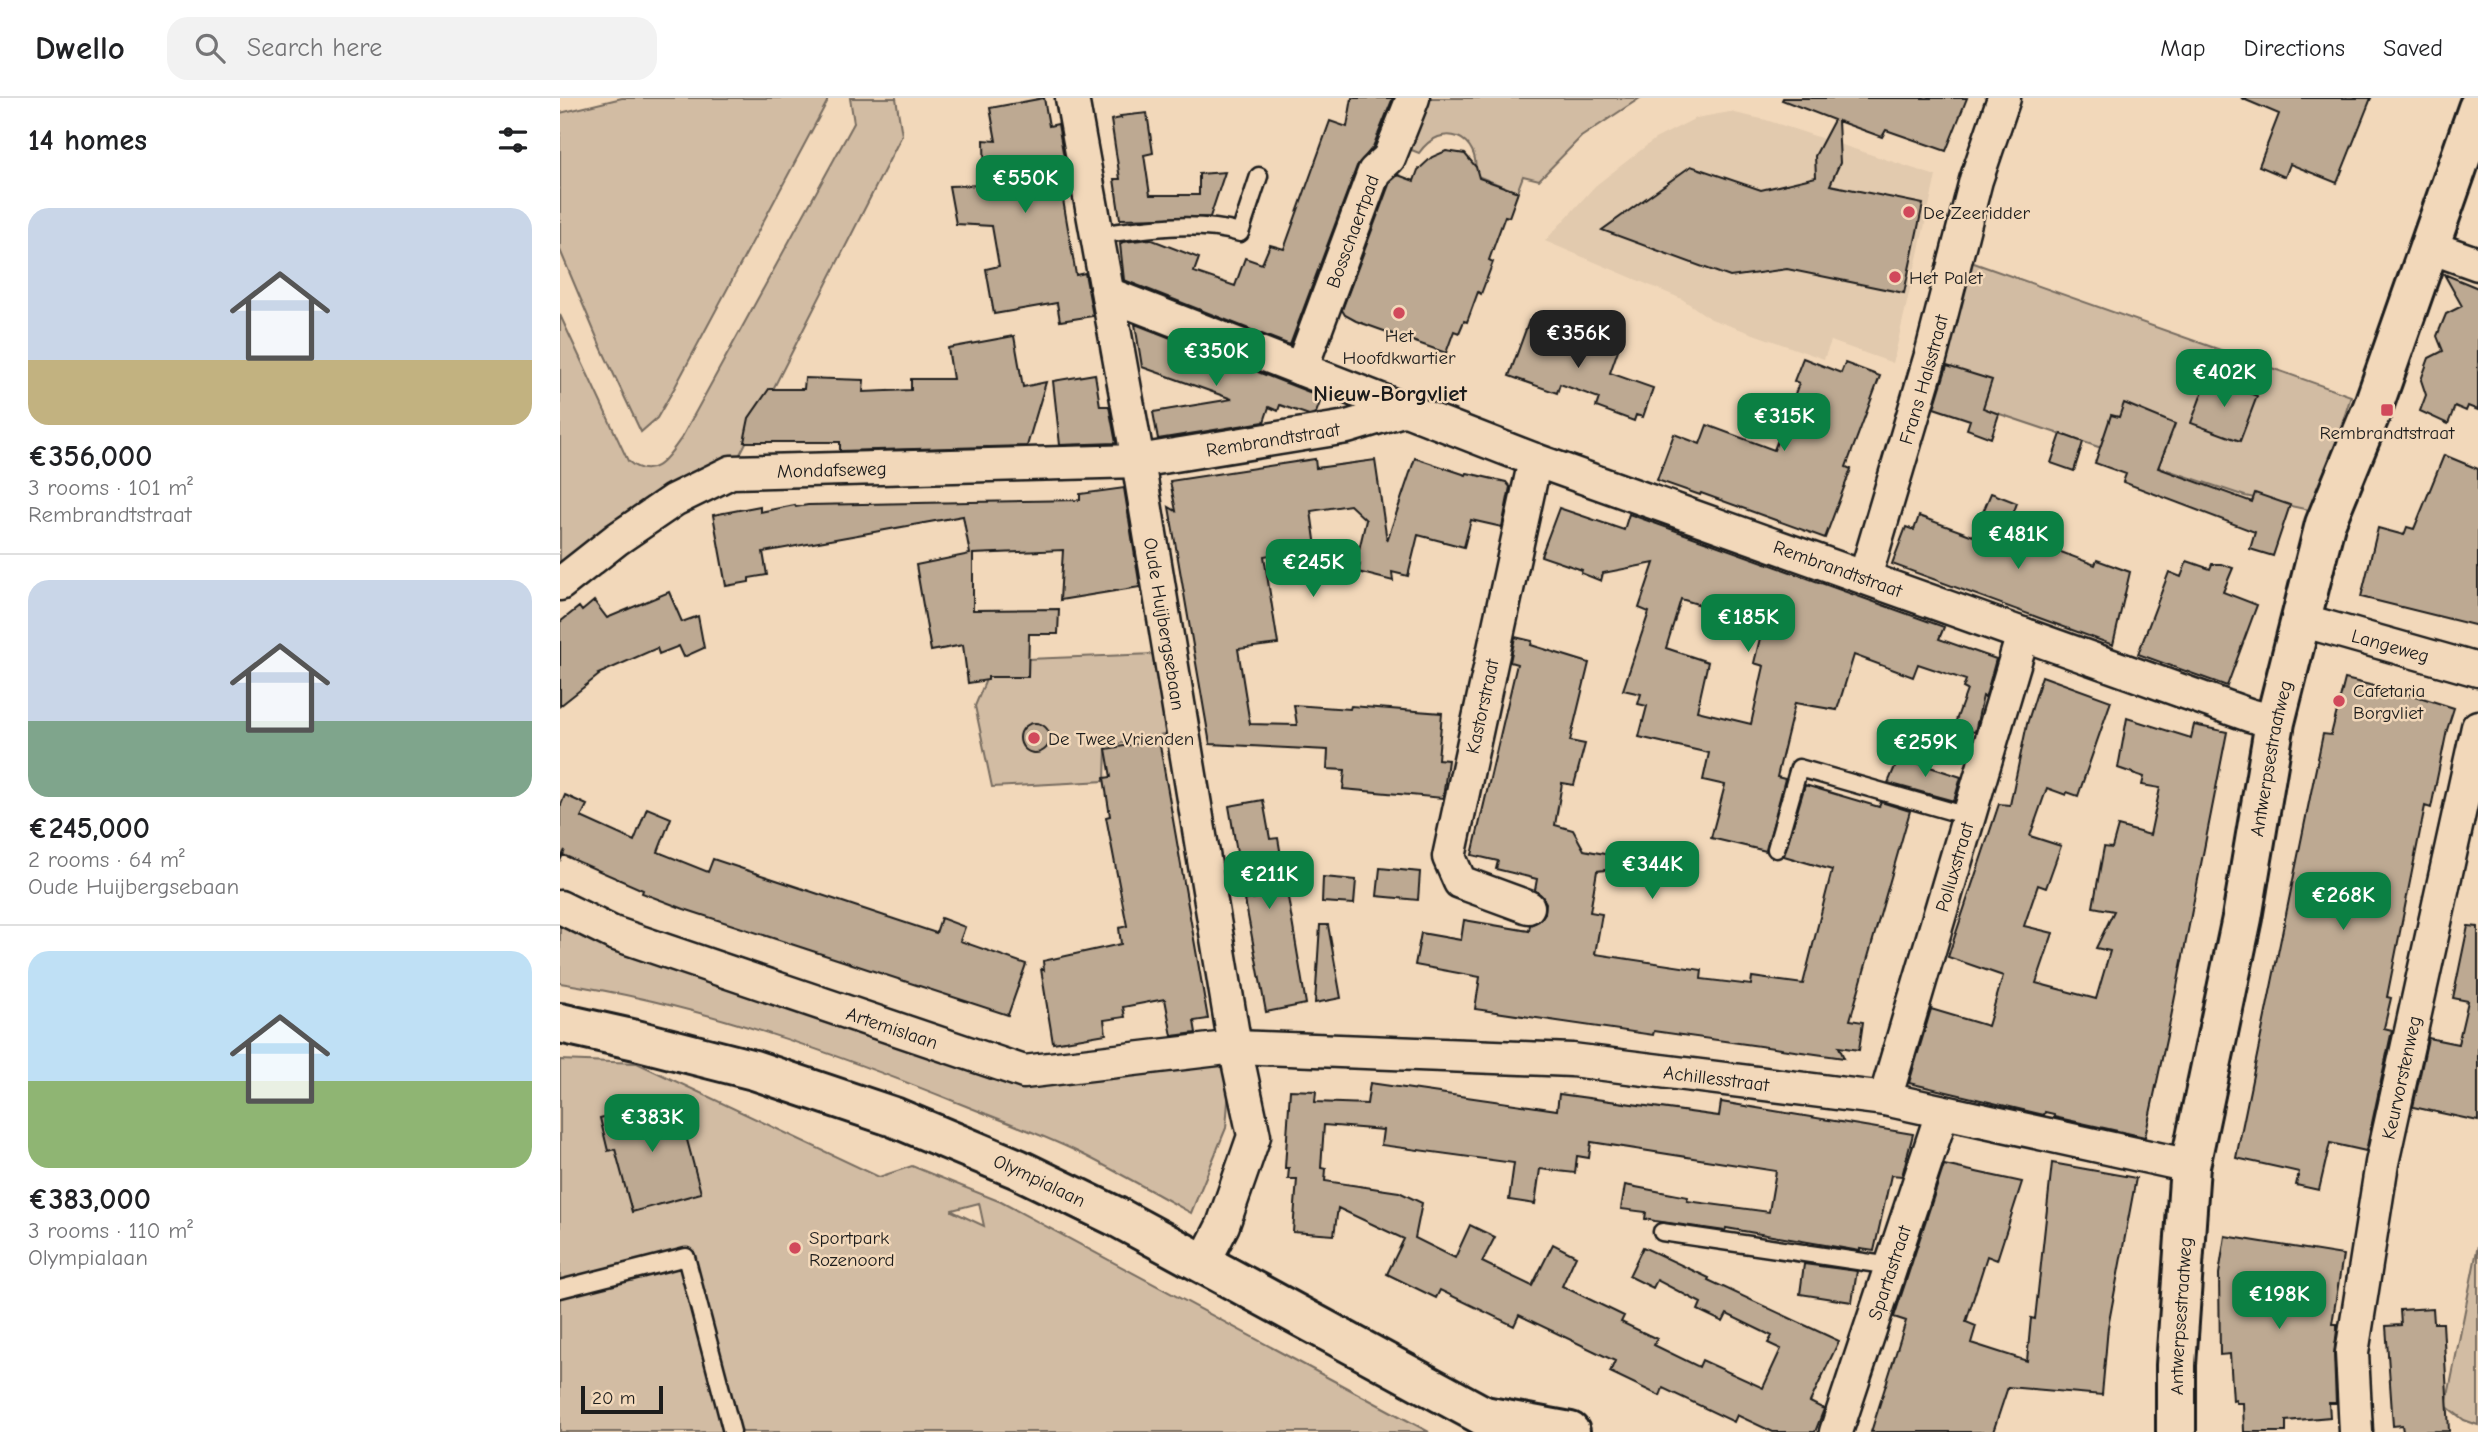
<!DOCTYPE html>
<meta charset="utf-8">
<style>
body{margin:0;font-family:"Comic Neue",sans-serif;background:#f2f2f2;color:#202124;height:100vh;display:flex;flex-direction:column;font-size:26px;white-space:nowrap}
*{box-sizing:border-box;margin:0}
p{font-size:23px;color:#757577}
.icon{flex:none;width:38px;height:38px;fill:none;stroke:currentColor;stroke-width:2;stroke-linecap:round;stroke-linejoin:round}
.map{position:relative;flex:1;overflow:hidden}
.sheet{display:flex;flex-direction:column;background:#fff;width:560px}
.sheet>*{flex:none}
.scale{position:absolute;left:21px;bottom:18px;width:82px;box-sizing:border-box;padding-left:7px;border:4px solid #1c1c1c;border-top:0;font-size:19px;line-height:24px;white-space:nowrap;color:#1c1c1c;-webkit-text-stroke:5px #f2d8ba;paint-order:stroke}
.price{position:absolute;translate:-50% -60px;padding:0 16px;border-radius:14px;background:#0b8043;color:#fff;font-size:23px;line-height:46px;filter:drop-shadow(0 2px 4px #0008)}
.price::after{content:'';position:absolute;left:50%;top:42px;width:21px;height:16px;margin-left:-10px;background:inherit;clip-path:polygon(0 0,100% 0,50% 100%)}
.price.on{background:#222;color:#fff}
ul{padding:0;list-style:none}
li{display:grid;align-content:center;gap:14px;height:371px;padding:0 28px}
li+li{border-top:2px solid #e0e0e0}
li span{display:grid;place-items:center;height:217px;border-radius:21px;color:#555}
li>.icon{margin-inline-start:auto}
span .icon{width:126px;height:126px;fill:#fffc;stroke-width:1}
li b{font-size:30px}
h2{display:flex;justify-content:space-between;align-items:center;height:84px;padding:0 28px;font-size:30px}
header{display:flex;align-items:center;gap:42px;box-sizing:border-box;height:98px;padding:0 35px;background:#fff;border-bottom:2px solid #e0e0e0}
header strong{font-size:33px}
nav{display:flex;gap:38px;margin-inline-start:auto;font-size:24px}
.search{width:490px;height:63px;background:#f2f2f2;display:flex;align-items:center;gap:18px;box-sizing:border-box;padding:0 24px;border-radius:21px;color:#757577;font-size:26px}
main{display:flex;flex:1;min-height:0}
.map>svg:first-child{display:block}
</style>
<header>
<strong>Dwello</strong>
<div class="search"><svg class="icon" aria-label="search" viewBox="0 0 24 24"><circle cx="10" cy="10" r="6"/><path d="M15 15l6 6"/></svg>Search here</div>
<nav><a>Map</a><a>Directions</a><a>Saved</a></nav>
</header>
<main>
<section class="sheet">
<h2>14 homes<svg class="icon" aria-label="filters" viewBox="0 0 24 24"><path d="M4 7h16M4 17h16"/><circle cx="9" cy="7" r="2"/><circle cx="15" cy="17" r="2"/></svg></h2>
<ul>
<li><span style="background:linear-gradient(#c9d6e8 70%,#c2b280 0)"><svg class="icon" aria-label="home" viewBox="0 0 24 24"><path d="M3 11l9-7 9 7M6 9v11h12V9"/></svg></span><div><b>€356,000</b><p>3 rooms · 101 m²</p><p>Rembrandtstraat</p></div></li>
<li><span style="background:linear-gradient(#c9d6e8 65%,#7fa58c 0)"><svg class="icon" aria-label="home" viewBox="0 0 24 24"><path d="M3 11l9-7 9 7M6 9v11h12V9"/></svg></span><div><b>€245,000</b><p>2 rooms · 64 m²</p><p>Oude Huijbergsebaan</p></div></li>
<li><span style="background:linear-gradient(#bfe0f5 60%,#8fb573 0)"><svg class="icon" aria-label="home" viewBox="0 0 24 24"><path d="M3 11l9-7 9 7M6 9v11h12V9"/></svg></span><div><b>€383,000</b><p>3 rooms · 110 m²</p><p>Olympialaan</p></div></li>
</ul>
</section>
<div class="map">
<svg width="1918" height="1334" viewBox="0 0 1918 1334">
<rect width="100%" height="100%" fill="#f2d8ba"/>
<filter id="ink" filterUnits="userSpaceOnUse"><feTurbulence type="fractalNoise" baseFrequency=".0143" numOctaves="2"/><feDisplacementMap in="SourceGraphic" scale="14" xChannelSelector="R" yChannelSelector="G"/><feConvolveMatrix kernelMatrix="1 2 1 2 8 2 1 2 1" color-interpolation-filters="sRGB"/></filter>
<g filter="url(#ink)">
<path fill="#e2caae" d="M 1170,14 L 1206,22 L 1376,78 L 1333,265 L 1271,243 L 1264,261 L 1151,221 L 1122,201 L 985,143 L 1035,88 L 1095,41 L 1136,20 Z"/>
<path fill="#d2bca3" stroke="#776c60" stroke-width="2" fill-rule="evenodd" d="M 62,0 L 267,0 L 267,4 L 115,289 L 97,320 L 81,334 L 40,247 L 0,152 L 0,15 Z
M 290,0 L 336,0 L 342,37 L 171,374 L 0,476 L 0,217 L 68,363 C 93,385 108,359 122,339 L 294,25 Z
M 843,0 L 1080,0 L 1021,39 L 979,82 L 963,78 L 957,94 L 915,77 C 921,38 882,22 859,55 L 829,43 Z
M 1411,164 L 1791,298 L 1754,413 L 1685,398 L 1371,293 Z
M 594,556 L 609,636 L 546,648 L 545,683 L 432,689 L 415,608 L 427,579 L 441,562 Z
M 0,822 L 446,982 L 662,960 L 669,990 L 666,1030 L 631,1115 C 597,1096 563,1077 528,1059 C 487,1038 443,1023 401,1006 C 272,954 138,906 0,885 Z
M 0,962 L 77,965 L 319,1079 L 352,1068 L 441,1104 L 869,1334 L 0,1334 ZM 419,1105 L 424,1128 L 392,1113 L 392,1112 Z
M 1918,1147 L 1918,1327 L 1904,1322 L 1886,1308 Z"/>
<path fill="#bda992" stroke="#1c1c1c" stroke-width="2" fill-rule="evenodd" d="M 484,0 L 489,28 L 498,26 L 505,65 L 497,67 L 516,177 L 525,175 L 533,218 L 500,223 L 497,205 L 434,216 L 426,171 L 439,168 L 432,128 L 396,126 L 389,88 L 425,87 L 424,42 L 436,43 L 430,10 Z
M 792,0 L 833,0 L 813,49 L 797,68 L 730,247 L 564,182 L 560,146 L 563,144 L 590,141 L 639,160 L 634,174 L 675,188 L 685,160 L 702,166 L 710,147 L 724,151 L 770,23 L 787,29 Z
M 1223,0 L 1407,0 L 1386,53 L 1326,32 L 1322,39 L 1278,23 L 1280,65 L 1270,87 L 1363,106 L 1344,195 L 1227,171 L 1170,179 L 1042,132 L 1131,68 L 1201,92 L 1256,79 L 1255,58 L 1274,22 L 1222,2 Z
M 1681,0 L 1811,0 L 1777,85 L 1730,66 L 1725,79 L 1699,68 L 1719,16 Z
M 587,15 L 593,55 L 584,57 L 590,97 L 639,97 L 639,76 L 665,74 L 650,119 L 560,121 L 554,81 L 560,81 L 551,22 L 561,20 L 560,18 Z
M 886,53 L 905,56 L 916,69 L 919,80 L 958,94 L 949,119 L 945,118 L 929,162 L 933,164 L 921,196 L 918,194 L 907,224 L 904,223 L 899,235 L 894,233 L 886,255 L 796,223 L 785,217 L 782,212 L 830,84 L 838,77 L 854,83 L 858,72 L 872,59 Z
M 1884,176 L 1918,190 L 1918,312 L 1908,308 L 1906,313 L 1895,308 L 1888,326 L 1860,313 L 1866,297 L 1861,282 L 1869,260 L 1883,253 L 1877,238 L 1886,216 L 1902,208 Z
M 969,223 L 1058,252 L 1050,275 L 1093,290 L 1083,319 L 1076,317 L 1074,323 L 1036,309 L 1039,300 L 1000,286 L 997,295 L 949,278 Z
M 575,226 L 762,299 L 756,315 L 749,317 L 720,307 L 718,313 L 709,309 L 704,324 L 598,341 L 593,314 L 672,301 L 582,269 Z
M 454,238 L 463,289 L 486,284 L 467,348 L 280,353 L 280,344 L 184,344 L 189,320 L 209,291 L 244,291 L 245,280 L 304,282 L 303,294 L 351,292 L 351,281 L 393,281 L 388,250 Z
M 1243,260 L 1281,275 L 1285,265 L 1320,278 L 1286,369 L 1291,371 L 1265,440 L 1141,395 L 1140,397 L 1097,382 L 1114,336 L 1140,346 L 1147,327 L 1214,352 L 1239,285 L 1234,283 Z
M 1387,268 L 1432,282 L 1423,310 L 1439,316 L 1431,340 L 1407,331 L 1410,322 L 1374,310 Z
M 535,276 L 540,308 L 549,308 L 556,345 L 500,347 L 493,283 Z
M 1648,279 L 1697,298 L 1680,343 L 1631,325 Z
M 1564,305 L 1615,326 L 1598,370 L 1692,404 L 1695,395 L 1730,407 L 1713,458 L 1690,451 L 1695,434 L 1563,384 L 1566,376 L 1535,365 L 1551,317 L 1559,319 Z
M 1501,336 L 1523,344 L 1514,373 L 1491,365 Z
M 1884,357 L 1918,371 L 1918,528 L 1801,499 L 1818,430 L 1844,437 L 1847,429 L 1854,431 Z
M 855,360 L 906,377 L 907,375 L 946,384 L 950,389 L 942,429 L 911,422 L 904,449 L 858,437 L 848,478 L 832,474 L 833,483 L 798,474 L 800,466 L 798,466 L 798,456 L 806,422 L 790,407 L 751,413 L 756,449 L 704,458 L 718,546 L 678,551 L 690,626 L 737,627 L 734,607 L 790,611 L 791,608 L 882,615 L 878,661 L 888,662 L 883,700 L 783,691 L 785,672 L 767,671 L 768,652 L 650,646 L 609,409 L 616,413 L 610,383 L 755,361 L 756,370 L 815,362 L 827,443 Z
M 564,390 L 580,489 L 500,502 L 503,452 L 413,456 L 413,512 L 499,511 L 498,536 L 469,536 L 468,579 L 428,579 L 428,582 L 408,585 L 403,547 L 371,553 L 356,467 L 410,456 L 403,418 L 203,454 L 207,477 L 189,480 L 189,484 L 166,488 L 153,417 L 200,408 L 200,414 L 235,407 L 236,409 L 248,407 L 520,402 L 520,396 Z
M 1431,395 L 1457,405 L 1449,427 L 1487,441 L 1485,448 L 1535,467 L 1537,462 L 1570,474 L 1553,547 L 1332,466 L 1346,429 L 1354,432 L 1359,418 L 1413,438 Z
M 999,410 L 1064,432 L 1069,416 L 1384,529 L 1379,541 L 1436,561 L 1427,594 L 1425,599 L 1423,598 L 1415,634 L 1393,631 L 1407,592 L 1403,590 L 1406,582 L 1358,566 L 1353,579 L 1294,557 L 1277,612 L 1235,605 L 1217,679 L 1225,681 L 1206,753 L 1151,740 L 1165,687 L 1143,682 L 1149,655 L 1079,639 L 1087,608 L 1078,606 L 1081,596 L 1063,592 L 1089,514 L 1079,510 L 1094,465 L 1043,475 L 1041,483 L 1021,475 L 1022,472 L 981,458 ZM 1121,501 L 1157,512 L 1193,520 L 1190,529 L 1202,532 L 1194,565 L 1204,568 L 1191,626 L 1137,613 L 1148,564 L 1106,550 Z
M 1627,463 L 1650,471 L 1652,466 L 1661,466 L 1673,470 L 1663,494 L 1697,507 L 1667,588 L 1578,556 L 1609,474 L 1621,479 Z
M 109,494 L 122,524 L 138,518 L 144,550 L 124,559 L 119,548 L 99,556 L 97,550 L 38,576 L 39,577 L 0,608 L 0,524 L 19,509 L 22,513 L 34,503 L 47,520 Z
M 955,539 L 972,543 L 971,547 L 1029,565 L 1010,643 L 1025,646 L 1014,687 L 1002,685 L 995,727 L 1013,732 L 1024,752 L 1081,763 L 1081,768 L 1037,773 L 1030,814 L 1042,816 L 1035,856 L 1142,872 L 1141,881 L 1191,887 L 1192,879 L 1243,886 L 1272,772 L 1224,758 L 1245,687 L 1319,709 L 1321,704 L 1350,713 L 1290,922 L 1303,924 L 1299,952 L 1279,949 L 1284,960 L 1094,933 L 1093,937 L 915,911 L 920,879 L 855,867 L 861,835 L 901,842 L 904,822 L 969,833 L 970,827 L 979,823 L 985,815 L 986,805 L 982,798 L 975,792 L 977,781 L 936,771 L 938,763 L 912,757 L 957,566 L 950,564 Z
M 1482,578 L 1551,603 L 1518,698 L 1507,694 L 1506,697 L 1487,690 L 1470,738 L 1501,748 L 1486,790 L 1478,787 L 1464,828 L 1493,835 L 1476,885 L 1536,901 L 1550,853 L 1536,850 L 1554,813 L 1533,809 L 1544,749 L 1552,750 L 1558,728 L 1590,737 L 1600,690 L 1582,687 L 1584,679 L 1558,670 L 1567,620 L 1631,640 L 1634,627 L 1667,634 L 1611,919 L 1585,1039 L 1494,1019 L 1494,1016 L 1485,1014 L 1484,1017 L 1349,985 L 1371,911 L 1428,928 L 1443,878 L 1388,859 L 1439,706 L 1450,707 L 1467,626 Z
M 1785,581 L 1856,598 L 1894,610 L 1887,632 L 1871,710 L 1865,708 L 1827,899 L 1831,900 L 1824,930 L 1832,932 L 1806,1053 L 1770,1045 L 1759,1092 L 1736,1087 L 1739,1074 L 1676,1060 L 1763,636 L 1771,637 Z
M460 640a15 15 0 1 1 30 0a15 15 0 1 1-30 0Z
M 599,642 L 648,921 L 634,923 L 636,935 L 612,938 L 605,901 L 563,909 L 565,919 L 544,922 L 546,936 L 493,945 L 481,871 L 484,872 L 483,863 L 561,846 L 559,830 L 567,828 L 546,719 L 550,718 L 544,680 L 551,679 L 546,651 Z
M 1339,659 L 1401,679 L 1394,703 L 1328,685 Z
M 5,697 L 27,707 L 21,719 L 74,743 L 87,710 L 111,720 L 98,754 L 148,774 L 153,761 L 376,835 L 381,820 L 405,829 L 400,843 L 466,866 L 448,917 L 124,811 L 82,795 L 83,792 L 3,757 L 5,752 L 0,763 L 0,709 Z
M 703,702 L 710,741 L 718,740 L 746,906 L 706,914 L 685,802 L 703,799 L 695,757 L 678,760 L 669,708 Z
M 820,770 L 860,774 L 858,802 L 817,798 Z
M 763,779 L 796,782 L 794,806 L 762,804 Z
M 760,827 L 768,827 L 781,900 L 755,905 Z
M 1908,828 L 1918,829 L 1918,1023 L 1853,1009 L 1868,940 L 1898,946 L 1908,903 L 1893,900 Z
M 810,985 L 997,1012 L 999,996 L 1159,1018 L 1161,1004 L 1353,1036 L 1342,1078 L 1331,1077 L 1314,1153 L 1300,1151 L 1300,1153 L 1166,1130 L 1165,1133 L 1095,1123 L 1085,1121 L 1086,1114 L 1061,1111 L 1065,1087 L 1128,1099 L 1127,1103 L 1209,1114 L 1216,1073 L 1031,1044 L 1029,1060 L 1017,1058 L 1015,1075 L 980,1071 L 975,1106 L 949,1102 L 954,1065 L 821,1047 L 823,1032 L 764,1027 L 761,1070 L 766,1071 L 765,1083 L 839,1094 L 862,1105 L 855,1140 L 895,1160 L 910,1127 L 922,1133 L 935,1139 L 922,1164 L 972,1188 L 993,1146 L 1016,1158 L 1002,1188 L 1064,1218 L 1061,1224 L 1097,1241 L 1094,1247 L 1139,1269 L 1142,1262 L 1203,1290 L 1221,1251 L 1208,1245 L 1212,1238 L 1167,1216 L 1163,1224 L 1138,1212 L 1141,1205 L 1097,1182 L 1093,1190 L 1069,1178 L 1083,1149 L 1149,1180 L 1148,1182 L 1279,1243 L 1250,1304 L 1264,1311 L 1255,1334 L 1213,1334 L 1177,1317 L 1174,1324 L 1103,1290 L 1100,1298 L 1050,1274 L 1055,1263 L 959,1217 L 954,1228 L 880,1192 L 876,1200 L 827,1176 L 844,1141 L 778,1110 L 774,1137 L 733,1134 L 737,1081 L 728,1081 L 729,1070 L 725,1070 L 730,992 L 756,993 L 755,1004 L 807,1006 Z
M 116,1000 L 141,1095 L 72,1114 L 55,1051 L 48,1053 L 40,1020 Z
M 1492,1065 L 1576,1080 L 1548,1229 L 1542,1297 L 1448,1289 L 1433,1334 L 1311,1334 L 1346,1223 L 1334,1219 L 1384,1067 L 1462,1084 L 1437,1162 L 1427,1158 L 1406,1224 L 1416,1228 L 1411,1245 L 1467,1263 L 1471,1220 L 1475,1221 Z
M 1665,1138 L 1783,1157 L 1772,1226 L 1777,1226 L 1777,1232 L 1774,1256 L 1776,1305 L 1769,1305 L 1770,1319 L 1726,1323 L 1726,1334 L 1684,1334 L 1683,1305 L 1676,1305 L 1676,1302 L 1673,1303 L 1670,1256 L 1660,1257 L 1659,1176 Z
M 1244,1166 L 1297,1173 L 1292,1204 L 1240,1196 Z
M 1873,1210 L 1874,1225 L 1883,1225 L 1889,1333 L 1843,1334 L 1842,1327 L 1833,1328 L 1826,1228 L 1841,1227 L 1840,1212 Z"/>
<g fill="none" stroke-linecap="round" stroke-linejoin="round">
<defs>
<path id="service" d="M 537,137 C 583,131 634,122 680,135 L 699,78
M 1216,751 L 1239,670 L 1411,719
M 1102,1134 L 1331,1168
M 0,1191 L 126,1159 L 172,1334"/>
<g id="minor">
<path id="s1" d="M 512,0 L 578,363 L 675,949 L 694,1038 L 663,1127 L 643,1166"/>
<path d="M 1870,149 L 1918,166"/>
<path id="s2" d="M 548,196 L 975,362 L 1689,617 L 1715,624"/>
<path id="s3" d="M 741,271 L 814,74 L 829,60 L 853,0"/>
<path id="s4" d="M 1305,479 L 1371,257 L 1416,82 L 1444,0"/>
<path id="s5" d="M 0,486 L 57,441 L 114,402 L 171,374 L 578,363 L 787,329 L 846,311"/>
<path id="s6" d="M 1741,522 L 1918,572"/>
<path id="s7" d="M 0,809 L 53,835 L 464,974 L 675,949 L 1012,962 L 1325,1001 L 1630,1068"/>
<path id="s8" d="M 968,809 L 900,784 L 889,759 L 975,362"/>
<path id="s9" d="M 1325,1001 L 1463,536"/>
<path id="s10" d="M 1276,1334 L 1382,1015"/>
<path id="s11" d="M 1796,1334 L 1792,1255 L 1822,1065 L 1918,629"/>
</g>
<g id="tertiary">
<path id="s12" d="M 1616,1334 L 1616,1267 L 1630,1068 L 1682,820 L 1715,624 L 1765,426 L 1813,309 L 1918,10"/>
</g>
<g id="secondary">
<path id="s13" d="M 0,925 L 76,942 L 194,972 L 334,1019 L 458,1071 L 559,1120 L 924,1318 L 947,1334"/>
<path d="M 924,1318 L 1010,1334"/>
</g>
</defs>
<use href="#service" stroke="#1c1c1c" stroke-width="21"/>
<use href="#minor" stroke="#1c1c1c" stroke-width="37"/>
<use href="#tertiary" stroke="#1c1c1c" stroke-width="44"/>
<use href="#secondary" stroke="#1c1c1c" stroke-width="44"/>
<use href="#service" stroke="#f2d8ba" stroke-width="16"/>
<use href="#minor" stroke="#f2d8ba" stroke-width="32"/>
<use href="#tertiary" stroke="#f2d8ba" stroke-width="38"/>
<use href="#secondary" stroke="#f2d8ba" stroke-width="38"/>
</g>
</g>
<g fill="#d1495b" stroke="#f2d8ba" stroke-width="2.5">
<circle cx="1349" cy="114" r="7"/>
<circle cx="1335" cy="179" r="7"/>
<circle cx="839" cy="215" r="7"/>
<rect x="1820" y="305" width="14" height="14" rx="3.5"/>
<circle cx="1779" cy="603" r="7"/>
<circle cx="474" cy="640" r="7"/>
<circle cx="235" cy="1150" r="7"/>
</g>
<g text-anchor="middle" stroke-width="5" stroke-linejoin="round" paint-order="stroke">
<g font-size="19" fill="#1c1c1c" stroke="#f2d8ba" text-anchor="start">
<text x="1363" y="121">De Zeeridder</text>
<text x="1349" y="186">Het Palet</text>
<text x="839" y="244" text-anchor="middle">Het<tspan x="839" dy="22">Hoofdkwartier</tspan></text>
<text x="1827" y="341" text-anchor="middle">Rembrandtstraat</text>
<text x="1793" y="599">Cafetaria<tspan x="1793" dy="22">Borgvliet</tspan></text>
<text x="488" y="647">De Twee Vrienden</text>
<text x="249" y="1146">Sportpark<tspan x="249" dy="22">Rozenoord</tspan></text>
</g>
<g font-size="19" fill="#1c1c1c" stroke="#f2d8ba">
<text dy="7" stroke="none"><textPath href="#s3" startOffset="147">Bosschaertpad</textPath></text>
<text dy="7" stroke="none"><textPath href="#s4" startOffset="206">Frans Halsstraat</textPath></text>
<text dy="7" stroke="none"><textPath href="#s5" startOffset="749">Rembrandtstraat</textPath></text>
<text dy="7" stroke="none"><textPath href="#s5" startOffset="306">Mondafseweg</textPath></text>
<text dy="7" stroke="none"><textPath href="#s2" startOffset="780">Rembrandtstraat</textPath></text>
<text dy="7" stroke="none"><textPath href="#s1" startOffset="534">Oude Huijbergsebaan</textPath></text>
<text dy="7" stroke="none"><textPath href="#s6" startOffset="93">Langeweg</textPath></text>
<text dy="7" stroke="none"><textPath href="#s8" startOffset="254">Kastorstraat</textPath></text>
<text dy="7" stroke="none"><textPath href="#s12" startOffset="682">Antwerpsestraatweg</textPath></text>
<text dy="7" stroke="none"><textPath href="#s9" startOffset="242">Polluxstraat</textPath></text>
<text dy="7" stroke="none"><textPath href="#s7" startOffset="354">Artemislaan</textPath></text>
<text dy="7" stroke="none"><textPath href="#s11" startOffset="359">Keurvorstenweg</textPath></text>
<text dy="7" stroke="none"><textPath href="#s7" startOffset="1188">Achillesstraat</textPath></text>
<text dy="7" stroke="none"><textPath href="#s13" startOffset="506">Olympialaan</textPath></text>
<text dy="7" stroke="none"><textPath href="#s10" startOffset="168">Spartastraat</textPath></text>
<text dy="7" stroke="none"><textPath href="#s12" startOffset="116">Antwerpsestraatweg</textPath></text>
</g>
<g font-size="23" font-weight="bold" fill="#1c1c1c" stroke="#f2d8ba">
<text x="830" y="303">Nieuw-Borgvliet</text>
</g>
</g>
</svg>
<div class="scale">20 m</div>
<b class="price" style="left:465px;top:117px">€550K</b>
<b class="price on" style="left:1018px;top:272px">€356K</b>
<b class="price" style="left:656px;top:290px">€350K</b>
<b class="price" style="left:1664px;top:311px">€402K</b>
<b class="price" style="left:1224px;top:355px">€315K</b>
<b class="price" style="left:1458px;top:473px">€481K</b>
<b class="price" style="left:753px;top:501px">€245K</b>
<b class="price" style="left:1188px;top:556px">€185K</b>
<b class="price" style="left:1365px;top:681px">€259K</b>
<b class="price" style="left:1092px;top:803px">€344K</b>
<b class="price" style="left:709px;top:813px">€211K</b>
<b class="price" style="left:1783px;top:834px">€268K</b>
<b class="price" style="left:92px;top:1056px">€383K</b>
<b class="price" style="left:1719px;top:1233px">€198K</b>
</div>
</main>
